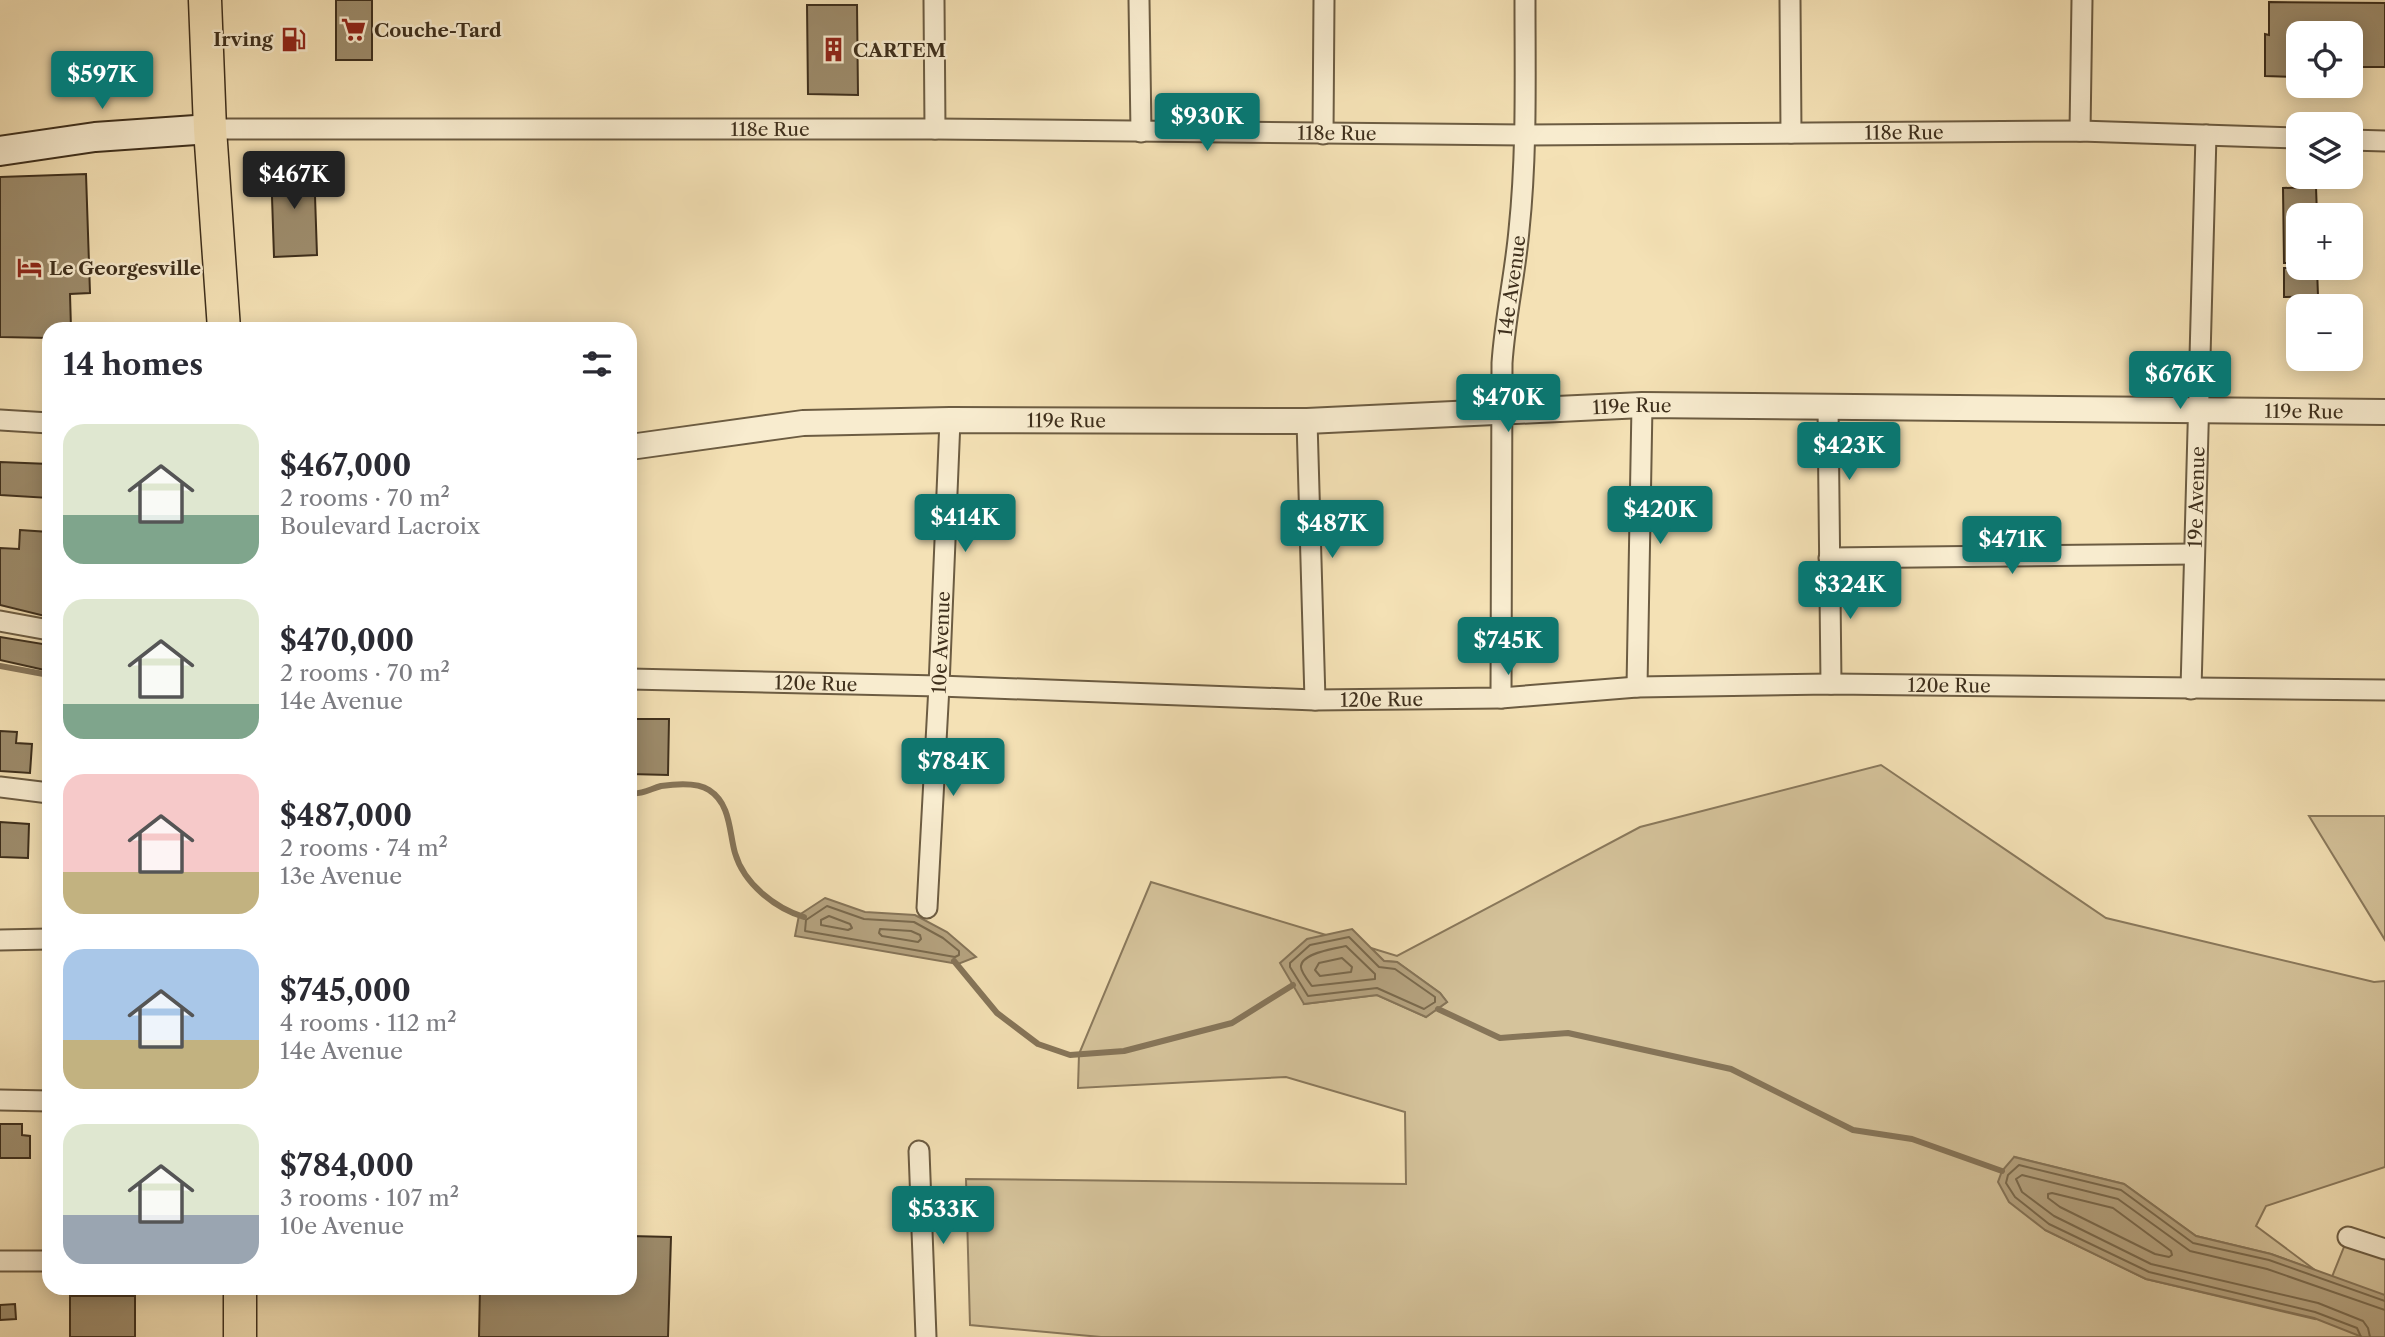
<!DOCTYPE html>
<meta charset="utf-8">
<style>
body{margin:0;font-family:"Libre Caslon Text",serif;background:#f2f2f3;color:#2b2b33;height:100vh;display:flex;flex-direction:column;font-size:26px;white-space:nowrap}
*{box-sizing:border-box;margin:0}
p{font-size:23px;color:#7c7c81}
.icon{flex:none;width:38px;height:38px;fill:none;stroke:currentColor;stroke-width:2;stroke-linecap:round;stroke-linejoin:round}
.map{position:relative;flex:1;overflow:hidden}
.sheet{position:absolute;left:42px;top:322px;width:595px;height:973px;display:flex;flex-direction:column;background:#fff;border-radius:21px;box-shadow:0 4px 18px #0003}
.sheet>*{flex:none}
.fabs{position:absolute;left:2286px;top:21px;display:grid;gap:14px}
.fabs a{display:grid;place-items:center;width:77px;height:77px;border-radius:14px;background:#fff;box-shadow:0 4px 18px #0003;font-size:35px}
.price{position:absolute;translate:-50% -60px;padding:0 16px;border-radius:7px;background:#0f766e;color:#fff;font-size:23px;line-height:46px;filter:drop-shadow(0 2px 4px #0008)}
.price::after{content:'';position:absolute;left:50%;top:42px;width:21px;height:16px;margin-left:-10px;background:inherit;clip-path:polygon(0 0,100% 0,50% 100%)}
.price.current{background:#222;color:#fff}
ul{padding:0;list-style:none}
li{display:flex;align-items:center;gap:21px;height:175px;padding:0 21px}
li span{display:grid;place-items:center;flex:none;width:196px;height:140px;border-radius:21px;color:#555}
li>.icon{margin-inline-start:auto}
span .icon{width:84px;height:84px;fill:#fffc;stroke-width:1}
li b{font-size:30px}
h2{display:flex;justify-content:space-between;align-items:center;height:84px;padding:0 21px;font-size:30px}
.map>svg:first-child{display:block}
</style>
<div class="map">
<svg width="2385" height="1337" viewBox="0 0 2385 1337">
<rect width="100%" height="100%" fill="#f4e1b5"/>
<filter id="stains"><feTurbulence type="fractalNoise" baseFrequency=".00286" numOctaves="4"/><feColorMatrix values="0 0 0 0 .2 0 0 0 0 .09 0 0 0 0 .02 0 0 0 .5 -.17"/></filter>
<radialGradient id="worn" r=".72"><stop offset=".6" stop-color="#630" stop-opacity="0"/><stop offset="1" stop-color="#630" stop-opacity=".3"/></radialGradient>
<path fill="#d5c39b" stroke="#8a795c" stroke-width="2" d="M 1881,765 L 2106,918 L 2374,982 L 2385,981 L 2385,1167 L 2266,1206 L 2256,1226 L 2315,1270 L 2271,1254 L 2196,1236 L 2124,1184 L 2015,1157 L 2045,1230 L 2146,1279 L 2315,1319 L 2348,1237 L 2385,1249 L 2385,1337 L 1101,1337 L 970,1325 L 966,1179 L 1406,1184 L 1405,1112 L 1286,1077 L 1078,1088 L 1079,1054 L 1151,882 L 1326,935 L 1304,1004 L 1377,995 L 1426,1017 L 1447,1002 L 1440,993 L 1397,962 L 1384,961 L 1371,948 L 1397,956 L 1640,827 Z
M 2309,816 L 2385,816 L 2385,940 Z"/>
<path fill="#b6a481" stroke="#867559" stroke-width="2" d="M 825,898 L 865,912 L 915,915 L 947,932 L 976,957 L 958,964 L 795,936 L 799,915 Z
M 1352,929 L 1384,961 L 1397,962 L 1440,993 L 1447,1002 L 1426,1017 L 1377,995 L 1304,1004 L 1280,963 L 1307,939 Z
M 2014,1157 L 2124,1184 L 2196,1236 L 2271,1254 L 2385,1295 L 2385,1337 L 2362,1337 L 2314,1318 L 2146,1279 L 2045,1230 L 2009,1202 L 1998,1182 L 2002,1171 Z"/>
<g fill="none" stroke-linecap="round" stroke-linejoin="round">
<path stroke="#7a6a4e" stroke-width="2" d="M 827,906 L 864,919 L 914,922 L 943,938 L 959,951 L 959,955 L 955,957 L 805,931 L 806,920 Z
M 829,916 L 850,924 L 852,928 L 848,930 L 821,925 L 821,920 Z
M 880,929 L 911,931 L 920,935 L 921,939 L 918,942 L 882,936 L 879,933 Z
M 1349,937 L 1379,967 L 1395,969 L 1435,997 L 1435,1002 L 1424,1009 L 1377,988 L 1308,996 L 1290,967 L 1290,963 L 1310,945 Z
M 1346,946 L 1375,974 L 1375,979 L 1312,986 C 1309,982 1300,971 1301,966 C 1302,953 1336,948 1346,946 Z
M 1342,958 L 1352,967 L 1351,972 L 1320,976 L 1315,970 L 1319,963 Z
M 2052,1193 L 2113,1208 L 2171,1251 L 2172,1255 L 2169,1257 L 2155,1254 L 2060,1207 L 2048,1198 L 2048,1194 Z
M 2361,1337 L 2357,1328 L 2315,1312 L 2149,1272 L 2049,1224 L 2015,1197 L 2006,1183 L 2008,1175 L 2019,1165 L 2121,1190 L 2193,1243 L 2269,1260 L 2385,1301
M 2370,1337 L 2368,1328 L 2363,1321 L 2318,1303 L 2151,1264 L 2054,1216 L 2022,1192 L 2016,1179 L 2022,1175 L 2118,1199 L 2190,1251 L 2267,1269 L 2385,1310"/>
<path stroke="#867559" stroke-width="6" d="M 0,666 L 49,675
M 630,793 C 641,795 650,789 661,786 C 675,784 697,782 709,790 C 731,804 729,832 735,853 C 744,884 775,908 804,917
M 954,961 L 997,1013 L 1038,1044 L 1070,1055 L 1124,1051 L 1232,1023 L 1293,985
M 1438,1009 L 1500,1038 L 1568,1033 L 1731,1069 L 1853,1130 L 1912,1139 L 2002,1171"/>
</g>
<path fill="#9d8c6c" stroke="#3e2f1c" stroke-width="2" d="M 336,0 L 372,0 L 372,60 L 336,60 Z
M 2269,2 L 2385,3 L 2385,67 L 2350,67 L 2350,33 L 2298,33 L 2298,77 L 2265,76 L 2265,34 L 2269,35 Z
M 807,5 L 857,5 L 858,95 L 808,94 Z
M 314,166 L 317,255 L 274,257 L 271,167 Z
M 86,174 L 90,293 L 70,294 L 71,329 L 49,329 L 49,338 L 0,337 L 0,177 Z
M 2316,187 L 2317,215 L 2298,215 L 2298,263 L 2284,263 L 2283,188 Z
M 2284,268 L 2317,268 L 2318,296 L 2284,297 Z
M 0,462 L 49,464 L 49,498 L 0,495 Z
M 20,530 L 49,532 L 49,617 L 0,605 L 0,548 L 19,549 Z
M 0,637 L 49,645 L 49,671 L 0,660 Z
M 630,719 L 669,719 L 668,775 L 630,774 Z
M 0,731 L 17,732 L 16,743 L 32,744 L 30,773 L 0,771 Z
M 0,822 L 29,824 L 28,858 L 0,857 Z
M 0,1124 L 22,1124 L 22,1135 L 30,1136 L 30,1158 L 0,1158 Z
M 630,1236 L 671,1237 L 668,1337 L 479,1337 L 480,1288 L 630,1288 Z
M 70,1296 L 135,1296 L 135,1337 L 70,1337 Z
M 15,1304 L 16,1319 L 0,1320 L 0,1305 Z"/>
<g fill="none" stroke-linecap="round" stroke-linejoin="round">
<defs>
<g id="minor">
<path d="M 934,0 L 935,129"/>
<path d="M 1139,0 L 1141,132"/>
<path d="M 1790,0 L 1791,133"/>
<path id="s1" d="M 210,129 L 935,129 L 1525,135 L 2080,131 L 2298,138"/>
<path d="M 2080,131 L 2082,0"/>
<path d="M 1323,134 L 1324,0"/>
<path d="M 2350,140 L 2385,141"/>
<path d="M 1828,407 L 1831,684"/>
<path d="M 0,420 L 49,423"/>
<path d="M 1307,421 L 1315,700"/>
<path d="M 1829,558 L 2194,554"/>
<path d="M 0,621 L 49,630"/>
<path id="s2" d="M 630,679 L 939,686 L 1315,700 L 1501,698 L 1637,687 L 1831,684 L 2385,690"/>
<path d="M 1637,687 L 1642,405"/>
<path id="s3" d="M 2191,689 L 2206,135"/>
<path id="s4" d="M 1501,698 L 1502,363 C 1505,318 1515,275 1519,230 C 1527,154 1525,77 1525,0"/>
<path d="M 0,787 L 49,793"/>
<path id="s5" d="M 927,908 L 939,686 L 950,420"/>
<path d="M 0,940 L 49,939"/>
<path d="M 0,1100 L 49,1101"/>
<path d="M 919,1151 L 926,1337"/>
<path d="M 2348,1237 L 2385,1249"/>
<path d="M 0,1261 L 49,1261"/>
</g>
<g id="tertiary">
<path id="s6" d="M 630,447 L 803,423 L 950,420 L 1307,421 L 1642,405 L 2385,412"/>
</g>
<path id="secondary" d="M 0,151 L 95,137 L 210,129"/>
<path id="primary" d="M 205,0 L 210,129 L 224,329
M 240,1288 L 240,1337"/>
</defs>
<use href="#minor" stroke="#6c5c42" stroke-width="23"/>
<use href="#tertiary" stroke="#6c5c42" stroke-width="28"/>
<use href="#secondary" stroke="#3e2f1c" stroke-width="32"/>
<use href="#primary" stroke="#3e2f1c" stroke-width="35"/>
<use href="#minor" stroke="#f8eccf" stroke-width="19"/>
<use href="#tertiary" stroke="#f8eccf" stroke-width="24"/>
<use href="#secondary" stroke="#f8eccf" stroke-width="28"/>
<use href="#primary" stroke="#f4e1b5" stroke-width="32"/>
</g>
<defs>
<symbol id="supermarket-bare" viewBox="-9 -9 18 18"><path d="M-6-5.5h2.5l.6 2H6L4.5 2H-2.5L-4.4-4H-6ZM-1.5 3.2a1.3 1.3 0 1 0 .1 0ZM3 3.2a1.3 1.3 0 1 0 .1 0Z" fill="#8f2418" stroke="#f8eccf" stroke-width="2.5" paint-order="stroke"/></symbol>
<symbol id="fuel-bare" viewBox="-9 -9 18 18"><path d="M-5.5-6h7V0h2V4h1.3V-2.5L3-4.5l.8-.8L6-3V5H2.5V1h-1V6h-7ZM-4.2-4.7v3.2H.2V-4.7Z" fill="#8f2418" stroke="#f8eccf" stroke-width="2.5" paint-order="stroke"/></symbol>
<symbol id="building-bare" viewBox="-9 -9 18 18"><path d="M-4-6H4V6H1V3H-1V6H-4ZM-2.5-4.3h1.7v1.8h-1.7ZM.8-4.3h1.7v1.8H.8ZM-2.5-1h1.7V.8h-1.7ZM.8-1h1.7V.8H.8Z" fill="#8f2418" stroke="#f8eccf" stroke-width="2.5" paint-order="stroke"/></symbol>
<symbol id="hotel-bare" viewBox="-9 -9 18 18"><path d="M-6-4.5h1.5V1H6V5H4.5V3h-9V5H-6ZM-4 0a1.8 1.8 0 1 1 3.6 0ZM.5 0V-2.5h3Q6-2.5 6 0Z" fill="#8f2418" stroke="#f8eccf" stroke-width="2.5" paint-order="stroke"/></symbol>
</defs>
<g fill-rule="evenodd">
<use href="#supermarket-bare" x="336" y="12" width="35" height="35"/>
<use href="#fuel-bare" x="276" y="22" width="35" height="35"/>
<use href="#building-bare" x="816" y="32" width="35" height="35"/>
<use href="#hotel-bare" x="12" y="250" width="35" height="35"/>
</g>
<g text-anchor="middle" stroke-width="5" stroke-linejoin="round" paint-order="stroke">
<g font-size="19" font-weight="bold" fill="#3e2f1c" stroke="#f8eccf" text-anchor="start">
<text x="374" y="37">Couche-Tard</text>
<text x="273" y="46" text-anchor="end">Irving</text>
<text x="853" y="57">CARTEM</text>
<text x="49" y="275">Le Georgesville</text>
</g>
<g font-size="19" fill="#3e2f1c" stroke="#f8eccf">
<text dy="7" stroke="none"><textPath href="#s1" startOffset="560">118e Rue</textPath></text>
<text dy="7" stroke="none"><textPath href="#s1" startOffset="1694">118e Rue</textPath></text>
<text dy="7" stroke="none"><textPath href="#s1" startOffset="1127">118e Rue</textPath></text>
<text dy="7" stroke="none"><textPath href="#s4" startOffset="413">14e Avenue</textPath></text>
<text dy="7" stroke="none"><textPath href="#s6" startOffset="1004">119e Rue</textPath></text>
<text dy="7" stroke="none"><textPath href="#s6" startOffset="1676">119e Rue</textPath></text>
<text dy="7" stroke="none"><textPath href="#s6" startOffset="438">119e Rue</textPath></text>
<text dy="7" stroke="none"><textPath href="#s3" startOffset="192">19e Avenue</textPath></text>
<text dy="7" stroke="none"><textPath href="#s5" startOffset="266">10e Avenue</textPath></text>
<text dy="7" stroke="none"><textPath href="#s2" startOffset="186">120e Rue</textPath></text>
<text dy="7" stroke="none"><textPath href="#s2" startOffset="1320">120e Rue</textPath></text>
<text dy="7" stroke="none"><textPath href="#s2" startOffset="752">120e Rue</textPath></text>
</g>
</g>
<rect width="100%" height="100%" filter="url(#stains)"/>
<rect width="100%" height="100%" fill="url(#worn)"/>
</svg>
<div class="fabs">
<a><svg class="icon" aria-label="locate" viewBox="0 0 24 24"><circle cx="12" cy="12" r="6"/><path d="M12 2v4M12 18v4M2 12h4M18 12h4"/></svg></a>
<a><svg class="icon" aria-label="layers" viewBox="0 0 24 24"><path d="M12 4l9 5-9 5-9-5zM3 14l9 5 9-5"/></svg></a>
<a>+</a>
<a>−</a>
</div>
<b class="price" style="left:102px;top:111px">$597K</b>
<b class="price" style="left:1207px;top:153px">$930K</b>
<b class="price current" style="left:294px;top:211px">$467K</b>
<b class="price" style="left:2180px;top:411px">$676K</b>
<b class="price" style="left:1508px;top:434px">$470K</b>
<b class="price" style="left:1849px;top:482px">$423K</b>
<b class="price" style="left:1660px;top:546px">$420K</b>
<b class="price" style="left:965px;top:554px">$414K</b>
<b class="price" style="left:1332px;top:560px">$487K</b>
<b class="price" style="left:2012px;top:576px">$471K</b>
<b class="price" style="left:1850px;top:621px">$324K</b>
<b class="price" style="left:1508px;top:677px">$745K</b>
<b class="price" style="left:953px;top:798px">$784K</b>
<b class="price" style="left:943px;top:1246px">$533K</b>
<section class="sheet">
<h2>14 homes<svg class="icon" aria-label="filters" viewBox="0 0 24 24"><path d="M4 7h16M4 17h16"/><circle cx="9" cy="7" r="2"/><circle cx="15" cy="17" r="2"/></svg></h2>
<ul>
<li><span style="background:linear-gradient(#dfe7d0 65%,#7fa58c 0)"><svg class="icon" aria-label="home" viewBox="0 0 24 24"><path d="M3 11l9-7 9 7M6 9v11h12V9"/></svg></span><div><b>$467,000</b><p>2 rooms · 70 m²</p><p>Boulevard Lacroix</p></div></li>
<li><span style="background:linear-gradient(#dfe7d0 75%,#7fa58c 0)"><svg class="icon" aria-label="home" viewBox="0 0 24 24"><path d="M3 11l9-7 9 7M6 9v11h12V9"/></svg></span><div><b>$470,000</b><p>2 rooms · 70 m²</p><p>14e Avenue</p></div></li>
<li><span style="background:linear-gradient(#f6c9c9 70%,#c2b280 0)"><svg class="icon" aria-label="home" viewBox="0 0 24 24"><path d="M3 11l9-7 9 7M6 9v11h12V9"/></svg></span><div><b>$487,000</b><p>2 rooms · 74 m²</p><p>13e Avenue</p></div></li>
<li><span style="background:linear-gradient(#a9c7e8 65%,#c2b280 0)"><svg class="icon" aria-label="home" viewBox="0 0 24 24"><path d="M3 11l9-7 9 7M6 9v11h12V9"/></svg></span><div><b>$745,000</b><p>4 rooms · 112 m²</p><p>14e Avenue</p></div></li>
<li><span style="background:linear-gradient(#dfe7d0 65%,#9aa5b1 0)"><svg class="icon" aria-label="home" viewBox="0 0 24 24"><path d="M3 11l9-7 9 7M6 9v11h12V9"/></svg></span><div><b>$784,000</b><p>3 rooms · 107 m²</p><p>10e Avenue</p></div></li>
</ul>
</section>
</div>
